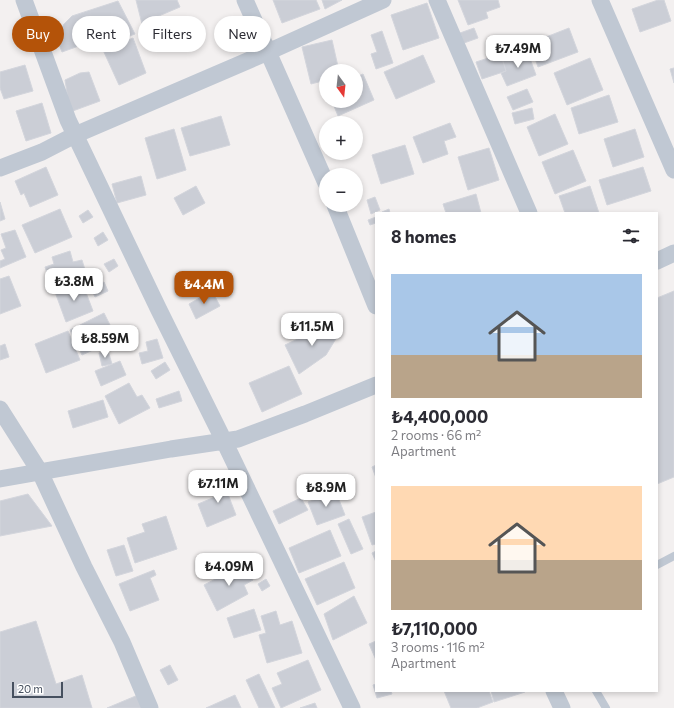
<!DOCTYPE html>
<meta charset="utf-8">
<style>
body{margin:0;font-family:Commissioner,sans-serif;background:#f2f2f3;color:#2b2b33;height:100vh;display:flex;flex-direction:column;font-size:15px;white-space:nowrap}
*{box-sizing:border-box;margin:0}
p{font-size:13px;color:#7c7c81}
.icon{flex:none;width:22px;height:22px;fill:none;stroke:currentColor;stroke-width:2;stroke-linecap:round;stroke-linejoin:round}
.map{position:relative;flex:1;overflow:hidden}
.side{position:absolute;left:375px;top:212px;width:283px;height:480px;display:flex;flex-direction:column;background:#fff;border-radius:0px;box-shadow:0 2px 6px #0003}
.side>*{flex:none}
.hud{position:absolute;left:12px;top:16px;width:303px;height:36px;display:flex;gap:8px}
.needle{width:26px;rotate:165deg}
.fabs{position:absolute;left:319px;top:64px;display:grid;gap:8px}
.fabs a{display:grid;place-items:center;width:44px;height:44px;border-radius:50%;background:#fff;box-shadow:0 2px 6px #0003;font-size:20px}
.scale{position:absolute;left:12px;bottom:10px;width:51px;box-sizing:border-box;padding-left:4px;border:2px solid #46505f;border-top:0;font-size:11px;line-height:14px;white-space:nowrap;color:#46505f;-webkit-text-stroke:3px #fff;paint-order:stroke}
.price{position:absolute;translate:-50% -34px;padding:0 9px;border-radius:8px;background:#fff;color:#222;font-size:13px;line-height:26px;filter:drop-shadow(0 1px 2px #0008)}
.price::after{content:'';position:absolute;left:50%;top:24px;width:12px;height:9px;margin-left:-6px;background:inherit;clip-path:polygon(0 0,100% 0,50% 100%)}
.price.current{background:#b45309;color:#fff}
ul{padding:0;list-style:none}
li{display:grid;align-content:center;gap:8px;height:212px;padding:0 16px}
li span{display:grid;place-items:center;height:124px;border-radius:0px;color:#555}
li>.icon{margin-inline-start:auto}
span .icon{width:72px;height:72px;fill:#fffc;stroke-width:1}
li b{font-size:17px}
h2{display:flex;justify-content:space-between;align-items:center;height:48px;padding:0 16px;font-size:17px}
.tag{padding:0 14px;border-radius:18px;background:#fff;box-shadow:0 2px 6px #0003;font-size:14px;line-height:36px}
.tag.current{background:#b45309;color:#fff}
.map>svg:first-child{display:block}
</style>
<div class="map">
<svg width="674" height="708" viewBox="0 0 674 708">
<rect width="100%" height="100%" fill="#f3f0f0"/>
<path fill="#cbced6" stroke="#d3d5dc" d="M 136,0 L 177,0 L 180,7 L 147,21 L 149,31 L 144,32 Z
M 273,0 L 316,0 L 320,9 L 282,23 Z
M 322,0 L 342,0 L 325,9 Z
M 458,0 L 498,0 L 500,7 L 486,12 L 488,18 L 468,25 Z
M 658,0 L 664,0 L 671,21 L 640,32 L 632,9 Z
M 118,1 L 135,34 L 90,51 L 87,43 L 62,52 L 56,37 L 64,24 L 72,16 Z
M 427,3 L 439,38 L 403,50 L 391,15 Z
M 474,28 L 478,38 L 464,43 L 460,33 Z
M 569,28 L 578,52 L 538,67 L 531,47 L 542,42 L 541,39 Z
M 382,31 L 393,63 L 376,69 L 371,54 L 377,52 L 371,35 Z
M 133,38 L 146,73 L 119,85 L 103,50 Z
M 332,40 L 339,71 L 326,71 L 326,80 L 311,84 L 302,47 Z
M 528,53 L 536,75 L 507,86 L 501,73 L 506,71 L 502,59 Z
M 501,54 L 506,71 L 482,79 L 476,62 Z
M 423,55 L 435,82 L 396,99 L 384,72 Z
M 590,58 L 603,90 L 567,105 L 554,73 Z
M 25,65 L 33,91 L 4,99 L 0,88 L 0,72 Z
M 674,68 L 674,83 L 670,69 Z
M 89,72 L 100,101 L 70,112 L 65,80 L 80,73 Z
M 363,74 L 374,100 L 338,116 L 332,101 L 356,101 L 356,77 Z
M 527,89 L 533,102 L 513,110 L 507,97 Z
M 609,95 L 618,122 L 579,134 L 571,108 Z
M 42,103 L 51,133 L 26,141 L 16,111 Z
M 532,108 L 534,119 L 515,124 L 512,113 Z
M 555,114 L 568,144 L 539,156 L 527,127 Z
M 221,116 L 230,145 L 190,156 L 181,128 Z
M 450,123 L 456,137 L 444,141 L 448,154 L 423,163 L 413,137 Z
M 174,129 L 186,170 L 157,179 L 145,138 Z
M 635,129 L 644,157 L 613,167 L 604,139 Z
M 405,145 L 414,174 L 381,184 L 372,155 Z
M 489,148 L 499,180 L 468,190 L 458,157 Z
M 573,150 L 586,181 L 555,194 L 542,162 Z
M 46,167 L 58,195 L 30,207 L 24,193 L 21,195 L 15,181 Z
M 643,167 L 651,191 L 607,205 L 599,180 Z
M 141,176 L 146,195 L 117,203 L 112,184 Z
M 196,186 L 205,203 L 183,215 L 174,198 Z
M 590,186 L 599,213 L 565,213 L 559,196 Z
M 476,194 L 481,213 L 446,213 L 443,204 Z
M 375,197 L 380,210 L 371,214 L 367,200 Z
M 0,202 L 5,219 L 0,221 Z
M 60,209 L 72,237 L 35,253 L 22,225 Z
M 389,209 L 390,213 L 383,213 L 382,212 Z
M 88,210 L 93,217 L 83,223 L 79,216 Z
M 376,217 L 376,223 L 370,225 L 368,220 Z
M 15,230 L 26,257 L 0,268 L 0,261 L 5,259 L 1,250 L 6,248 L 1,234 Z
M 103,232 L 108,240 L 98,246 L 94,238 Z
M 70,251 L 73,262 L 82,260 L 86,273 L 51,285 L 45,267 L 54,264 L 52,257 Z
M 114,259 L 118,266 L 109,272 L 104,264 Z
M 9,276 L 21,306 L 0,314 L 0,279 Z
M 82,282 L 93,311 L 66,322 L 55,292 Z
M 104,282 L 108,291 L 95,297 L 91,288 Z
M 212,291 L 220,306 L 196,319 L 189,304 Z
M 674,291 L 674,477 L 657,484 L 657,298 Z
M 104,313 L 117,339 L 82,355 L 70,330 Z
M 331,323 L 337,337 L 326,355 L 299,374 L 285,345 Z
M 68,331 L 80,360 L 46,373 L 35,344 Z
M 157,339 L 163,358 L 142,364 L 139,353 L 148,351 L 146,342 Z
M 5,344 L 9,357 L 0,360 L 0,346 Z
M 108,351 L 112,364 L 102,366 L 99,353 Z
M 120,361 L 126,375 L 101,386 L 95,371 Z
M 165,362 L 170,370 L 156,379 L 151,371 Z
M 289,366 L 302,394 L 262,412 L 249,383 Z
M 129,383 L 137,397 L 142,395 L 150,408 L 119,424 L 105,396 Z
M 179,391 L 182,401 L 159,408 L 156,399 Z
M 103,400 L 108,417 L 73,428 L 68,411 Z
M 376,465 L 376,478 L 372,467 Z
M 227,475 L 232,487 L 226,489 L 236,515 L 207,527 L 198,504 L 220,495 L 214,480 Z
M 336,492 L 345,515 L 317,525 L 308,502 Z
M 28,494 L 52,526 L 0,536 L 0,501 Z
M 301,498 L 308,510 L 279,524 L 273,511 Z
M 376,512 L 376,544 L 372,545 L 362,517 Z
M 166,516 L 177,549 L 135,563 L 127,538 L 145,532 L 142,524 Z
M 349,519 L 363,549 L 351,554 L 338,524 Z
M 330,530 L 341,556 L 299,573 L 289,548 Z
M 124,545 L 133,571 L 116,576 L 107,550 Z
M 376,551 L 376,562 L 372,553 Z
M 344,562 L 355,588 L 317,605 L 305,579 Z
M 244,564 L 253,580 L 244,585 L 248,594 L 217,611 L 204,585 Z
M 154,570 L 156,575 L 150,578 L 159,600 L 130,611 L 119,584 Z
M 266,579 L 270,586 L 262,591 L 258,584 Z
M 354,596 L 367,623 L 333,640 L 324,614 Z
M 254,609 L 261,630 L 234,638 L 227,618 Z
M 276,611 L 280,625 L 292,621 L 302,653 L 267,663 L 259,635 L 266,633 L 261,616 Z
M 36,621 L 56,684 L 82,675 L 92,708 L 0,708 L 0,632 Z
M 376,641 L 376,660 L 369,644 Z
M 308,660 L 321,690 L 281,708 L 272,688 L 282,684 L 277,673 Z
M 170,665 L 178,680 L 168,685 L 160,670 Z
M 259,674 L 275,708 L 259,708 L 246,680 Z
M 376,684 L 376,691 L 391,691 L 392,694 L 377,698 L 373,685 Z
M 444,691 L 489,691 L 493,702 L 477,708 L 451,708 Z
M 491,691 L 524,691 L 525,692 L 494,702 Z
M 138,695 L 143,708 L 107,708 Z
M 235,695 L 241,708 L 206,708 Z
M 315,703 L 317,708 L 300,708 Z"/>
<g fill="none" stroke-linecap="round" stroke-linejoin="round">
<path stroke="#c0c8d3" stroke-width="8" d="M 657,565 L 674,556
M 596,691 L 606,708"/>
<path stroke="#c0c8d3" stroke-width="17" d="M 24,0 L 68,120 L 158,308 L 224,441 L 352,708
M 245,0 L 326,183
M 437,0 L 529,213
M 600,0 L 674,170
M 0,168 L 42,152 L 75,135 L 268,52 L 383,0
M 335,205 L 376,306
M 657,261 L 674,253
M 0,409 L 40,472 L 84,567 L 122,642 L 150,708
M 0,479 L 171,449 L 238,439 L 305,414 L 376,385
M 554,691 L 562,708"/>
</g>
</svg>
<div class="fabs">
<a><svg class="needle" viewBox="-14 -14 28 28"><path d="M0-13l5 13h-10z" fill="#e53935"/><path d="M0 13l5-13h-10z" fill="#7c7c81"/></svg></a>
<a>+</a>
<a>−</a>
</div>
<div class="scale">20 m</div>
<b class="price" style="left:518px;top:69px">₺7.49M</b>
<b class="price" style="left:74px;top:302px">₺3.8M</b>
<b class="price current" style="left:204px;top:305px">₺4.4M</b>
<b class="price" style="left:312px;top:347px">₺11.5M</b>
<b class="price" style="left:105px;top:359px">₺8.59M</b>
<b class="price" style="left:218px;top:504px">₺7.11M</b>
<b class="price" style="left:326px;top:508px">₺8.9M</b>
<b class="price" style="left:229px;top:587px">₺4.09M</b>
<div class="hud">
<a class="tag current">Buy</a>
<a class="tag">Rent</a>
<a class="tag">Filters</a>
<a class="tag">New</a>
</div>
<section class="side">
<h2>8 homes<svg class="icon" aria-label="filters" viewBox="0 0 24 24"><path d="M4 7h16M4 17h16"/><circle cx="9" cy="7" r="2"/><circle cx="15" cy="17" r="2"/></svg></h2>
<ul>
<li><span style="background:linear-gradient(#a9c7e8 65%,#b9a48a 0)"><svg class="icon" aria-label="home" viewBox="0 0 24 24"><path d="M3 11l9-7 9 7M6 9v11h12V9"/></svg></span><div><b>₺4,400,000</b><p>2 rooms · 66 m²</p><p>Apartment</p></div></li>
<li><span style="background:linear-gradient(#ffd9b3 60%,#b9a48a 0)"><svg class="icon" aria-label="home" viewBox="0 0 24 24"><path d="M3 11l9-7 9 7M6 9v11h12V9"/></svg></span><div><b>₺7,110,000</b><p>3 rooms · 116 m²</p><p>Apartment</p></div></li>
</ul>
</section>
</div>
